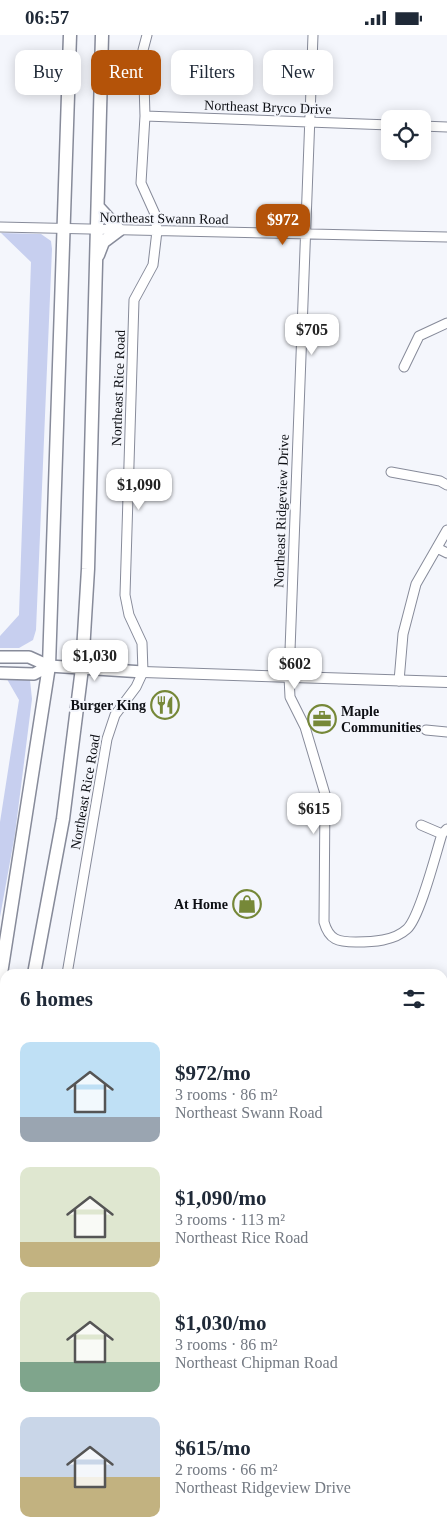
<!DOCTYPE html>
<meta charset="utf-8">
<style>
body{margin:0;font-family:"Times New Roman",serif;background:#f2f2f3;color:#1f2937;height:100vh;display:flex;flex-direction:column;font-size:19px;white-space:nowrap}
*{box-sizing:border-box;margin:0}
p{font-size:16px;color:#747a83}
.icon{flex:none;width:28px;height:28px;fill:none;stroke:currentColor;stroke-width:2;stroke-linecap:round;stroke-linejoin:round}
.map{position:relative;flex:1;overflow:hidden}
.side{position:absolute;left:0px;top:934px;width:448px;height:571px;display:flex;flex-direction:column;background:#fff;border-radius:15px 15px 0 0;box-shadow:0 2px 12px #0003}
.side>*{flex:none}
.top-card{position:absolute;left:15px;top:15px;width:418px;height:45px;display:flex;gap:10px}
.tools{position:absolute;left:381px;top:75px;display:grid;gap:10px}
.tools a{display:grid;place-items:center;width:50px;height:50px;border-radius:10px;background:#fff;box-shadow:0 2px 12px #0003;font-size:25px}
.price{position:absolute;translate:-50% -42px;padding:0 11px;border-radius:10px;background:#fff;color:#222;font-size:16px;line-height:32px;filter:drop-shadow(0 1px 2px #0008)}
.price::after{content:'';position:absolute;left:50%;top:30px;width:15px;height:11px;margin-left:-8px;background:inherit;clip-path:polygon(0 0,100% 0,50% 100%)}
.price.active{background:#b45309;color:#fff}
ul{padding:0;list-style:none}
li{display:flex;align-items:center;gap:15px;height:125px;padding:0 20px}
li span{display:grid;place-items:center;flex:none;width:140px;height:100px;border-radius:10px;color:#555}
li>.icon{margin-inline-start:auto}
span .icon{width:60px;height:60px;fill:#fffc;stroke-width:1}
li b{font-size:21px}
h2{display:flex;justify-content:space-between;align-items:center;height:60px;padding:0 20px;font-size:21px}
.tag{padding:0 18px;border-radius:10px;background:#fff;box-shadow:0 2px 12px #0003;font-size:18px;line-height:45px}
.tag.active{background:#b45309;color:#fff}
.status{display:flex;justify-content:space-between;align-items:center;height:35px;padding:0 25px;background:#fff;direction:ltr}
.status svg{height:14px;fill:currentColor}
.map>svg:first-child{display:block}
</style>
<div class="status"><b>06:57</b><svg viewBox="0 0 49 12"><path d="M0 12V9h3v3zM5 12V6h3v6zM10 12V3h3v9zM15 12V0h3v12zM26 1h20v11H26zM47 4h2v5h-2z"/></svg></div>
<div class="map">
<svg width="447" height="1504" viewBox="0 0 447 1504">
<rect width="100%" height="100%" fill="#f4f6fc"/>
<path fill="#c7cfef" d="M 1,198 L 41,199 L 51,206 L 52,214 L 36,595 L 33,605 L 19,613 L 0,613 L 0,601 L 19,580 L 31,227 Z
M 4,639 L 23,641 L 30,645 L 32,664 L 15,799 L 0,882 L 0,787 L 19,665 Z"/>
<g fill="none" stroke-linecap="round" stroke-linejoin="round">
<defs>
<path id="minor" d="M 313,0 L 289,642 L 290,662 L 305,692 L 325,759 L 324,887 C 329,905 338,907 356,907 C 373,907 394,906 407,894 C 420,882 436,818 442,799 L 447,794
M 145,81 L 390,90
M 422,91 L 447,92
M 0,192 L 447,202
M 404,332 L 419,301 L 447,288
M 391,437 L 440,446 L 447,450
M 437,513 L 447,518
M 399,646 L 403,599 L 416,549 L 447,495
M 426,695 L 447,697
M 421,790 L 442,799
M 67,939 L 107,704 L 115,680 L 136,652 L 143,637 L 142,608 L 129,580 L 125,560 L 134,265 L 153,230 L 157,196 L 155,179 L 141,148 L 145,81 L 143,15 L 147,0
M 0,1011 L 5,1012
M 0,1319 L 5,1311
M 0,1392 L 5,1401
M 35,1504 L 36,1500
M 397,1504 L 397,1500"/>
<path id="tertiary" d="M 143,637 L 447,647"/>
<path id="secondary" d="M 0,622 L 29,622 L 49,631 L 143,637
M 0,638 L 34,639 L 49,631"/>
<path id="primary" d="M 98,172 L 119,195 L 103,207 L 98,220
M 34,939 L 63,784 L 82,633 L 88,534 L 102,0
M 0,945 L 49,631 L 70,0
M 0,1111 L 5,1086"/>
</defs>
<use href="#minor" stroke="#878b9a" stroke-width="11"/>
<use href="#tertiary" stroke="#878b9a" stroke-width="12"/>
<use href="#secondary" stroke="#878b9a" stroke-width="14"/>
<use href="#primary" stroke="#878b9a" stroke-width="15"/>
<use href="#minor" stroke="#fff" stroke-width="9"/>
<use href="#tertiary" stroke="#fff" stroke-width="10"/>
<use href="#secondary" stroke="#fff" stroke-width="11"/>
<use href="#primary" stroke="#fff" stroke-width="12"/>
</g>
<defs>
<symbol id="restaurant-ring" viewBox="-11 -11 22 22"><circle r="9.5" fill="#f4f6fc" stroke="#768838" stroke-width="1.5"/><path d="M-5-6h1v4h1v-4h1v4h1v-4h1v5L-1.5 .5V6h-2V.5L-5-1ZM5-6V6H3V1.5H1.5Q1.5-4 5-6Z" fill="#768838"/></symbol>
<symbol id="office-ring" viewBox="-11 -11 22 22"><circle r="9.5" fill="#f4f6fc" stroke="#768838" stroke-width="1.5"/><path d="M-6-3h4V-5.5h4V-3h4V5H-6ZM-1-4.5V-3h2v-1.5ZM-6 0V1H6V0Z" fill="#768838"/></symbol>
<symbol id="shop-ring" viewBox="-11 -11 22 22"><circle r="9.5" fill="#f4f6fc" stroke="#768838" stroke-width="1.5"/><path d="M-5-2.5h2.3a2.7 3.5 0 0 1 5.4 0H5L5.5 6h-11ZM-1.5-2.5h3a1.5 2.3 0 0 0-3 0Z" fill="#768838"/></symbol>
</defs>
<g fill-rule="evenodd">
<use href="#restaurant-ring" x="149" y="654" width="32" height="32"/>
<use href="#office-ring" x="306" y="668" width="32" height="32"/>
<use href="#shop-ring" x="231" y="853" width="32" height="32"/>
</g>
<g text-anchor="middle" stroke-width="4" stroke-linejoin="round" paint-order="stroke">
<g font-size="14" fill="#0d0f14" stroke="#f4f6fc">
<text transform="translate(268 72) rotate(2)" y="5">Northeast Bryco Drive</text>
<text transform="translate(164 183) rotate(1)" y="5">Northeast Swann Road</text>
<text transform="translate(118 353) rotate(-88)" y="5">Northeast Rice Road</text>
<text transform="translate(281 476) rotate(-88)" y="5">Northeast Ridgeview Drive</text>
<text transform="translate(85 757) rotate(-80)" y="5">Northeast Rice Road</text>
</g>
<g font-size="14" font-weight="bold" fill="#0d0f14" stroke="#f4f6fc" text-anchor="end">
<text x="146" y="675">Burger King</text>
<text x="341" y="681" text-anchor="start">Maple<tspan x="341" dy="16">Communities</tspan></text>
<text x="228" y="874">At Home</text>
</g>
</g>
</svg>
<div class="tools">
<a><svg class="icon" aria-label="locate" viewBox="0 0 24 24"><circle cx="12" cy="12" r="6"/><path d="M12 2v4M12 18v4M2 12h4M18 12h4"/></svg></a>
</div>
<b class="price active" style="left:283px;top:211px">$972</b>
<b class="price" style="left:312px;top:321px">$705</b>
<b class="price" style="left:139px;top:476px">$1,090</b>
<b class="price" style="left:95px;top:647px">$1,030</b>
<b class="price" style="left:295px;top:655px">$602</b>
<b class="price" style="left:314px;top:800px">$615</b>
<div class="top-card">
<a class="tag">Buy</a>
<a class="tag active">Rent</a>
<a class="tag">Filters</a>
<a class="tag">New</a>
</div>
<section class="side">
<h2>6 homes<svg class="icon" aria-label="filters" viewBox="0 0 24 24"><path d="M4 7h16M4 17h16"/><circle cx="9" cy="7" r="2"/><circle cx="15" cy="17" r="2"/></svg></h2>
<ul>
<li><span style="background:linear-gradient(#bfe0f5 75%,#9aa5b1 0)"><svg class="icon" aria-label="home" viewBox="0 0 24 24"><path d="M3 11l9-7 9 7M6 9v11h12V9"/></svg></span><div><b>$972/mo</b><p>3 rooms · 86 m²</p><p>Northeast Swann Road</p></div></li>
<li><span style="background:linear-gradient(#dfe7d0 75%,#c2b280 0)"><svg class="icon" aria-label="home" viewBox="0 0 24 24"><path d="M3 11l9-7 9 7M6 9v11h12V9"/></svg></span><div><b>$1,090/mo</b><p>3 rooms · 113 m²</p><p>Northeast Rice Road</p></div></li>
<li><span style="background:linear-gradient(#dfe7d0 70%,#7fa58c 0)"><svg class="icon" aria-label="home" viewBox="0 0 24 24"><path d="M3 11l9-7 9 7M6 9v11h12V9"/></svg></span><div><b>$1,030/mo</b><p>3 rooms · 86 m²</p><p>Northeast Chipman Road</p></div></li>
<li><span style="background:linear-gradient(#c9d6e8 60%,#c2b280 0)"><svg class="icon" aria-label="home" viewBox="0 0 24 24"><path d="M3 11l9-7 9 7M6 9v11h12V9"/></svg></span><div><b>$615/mo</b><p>2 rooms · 66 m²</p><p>Northeast Ridgeview Drive</p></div></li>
</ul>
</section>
</div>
